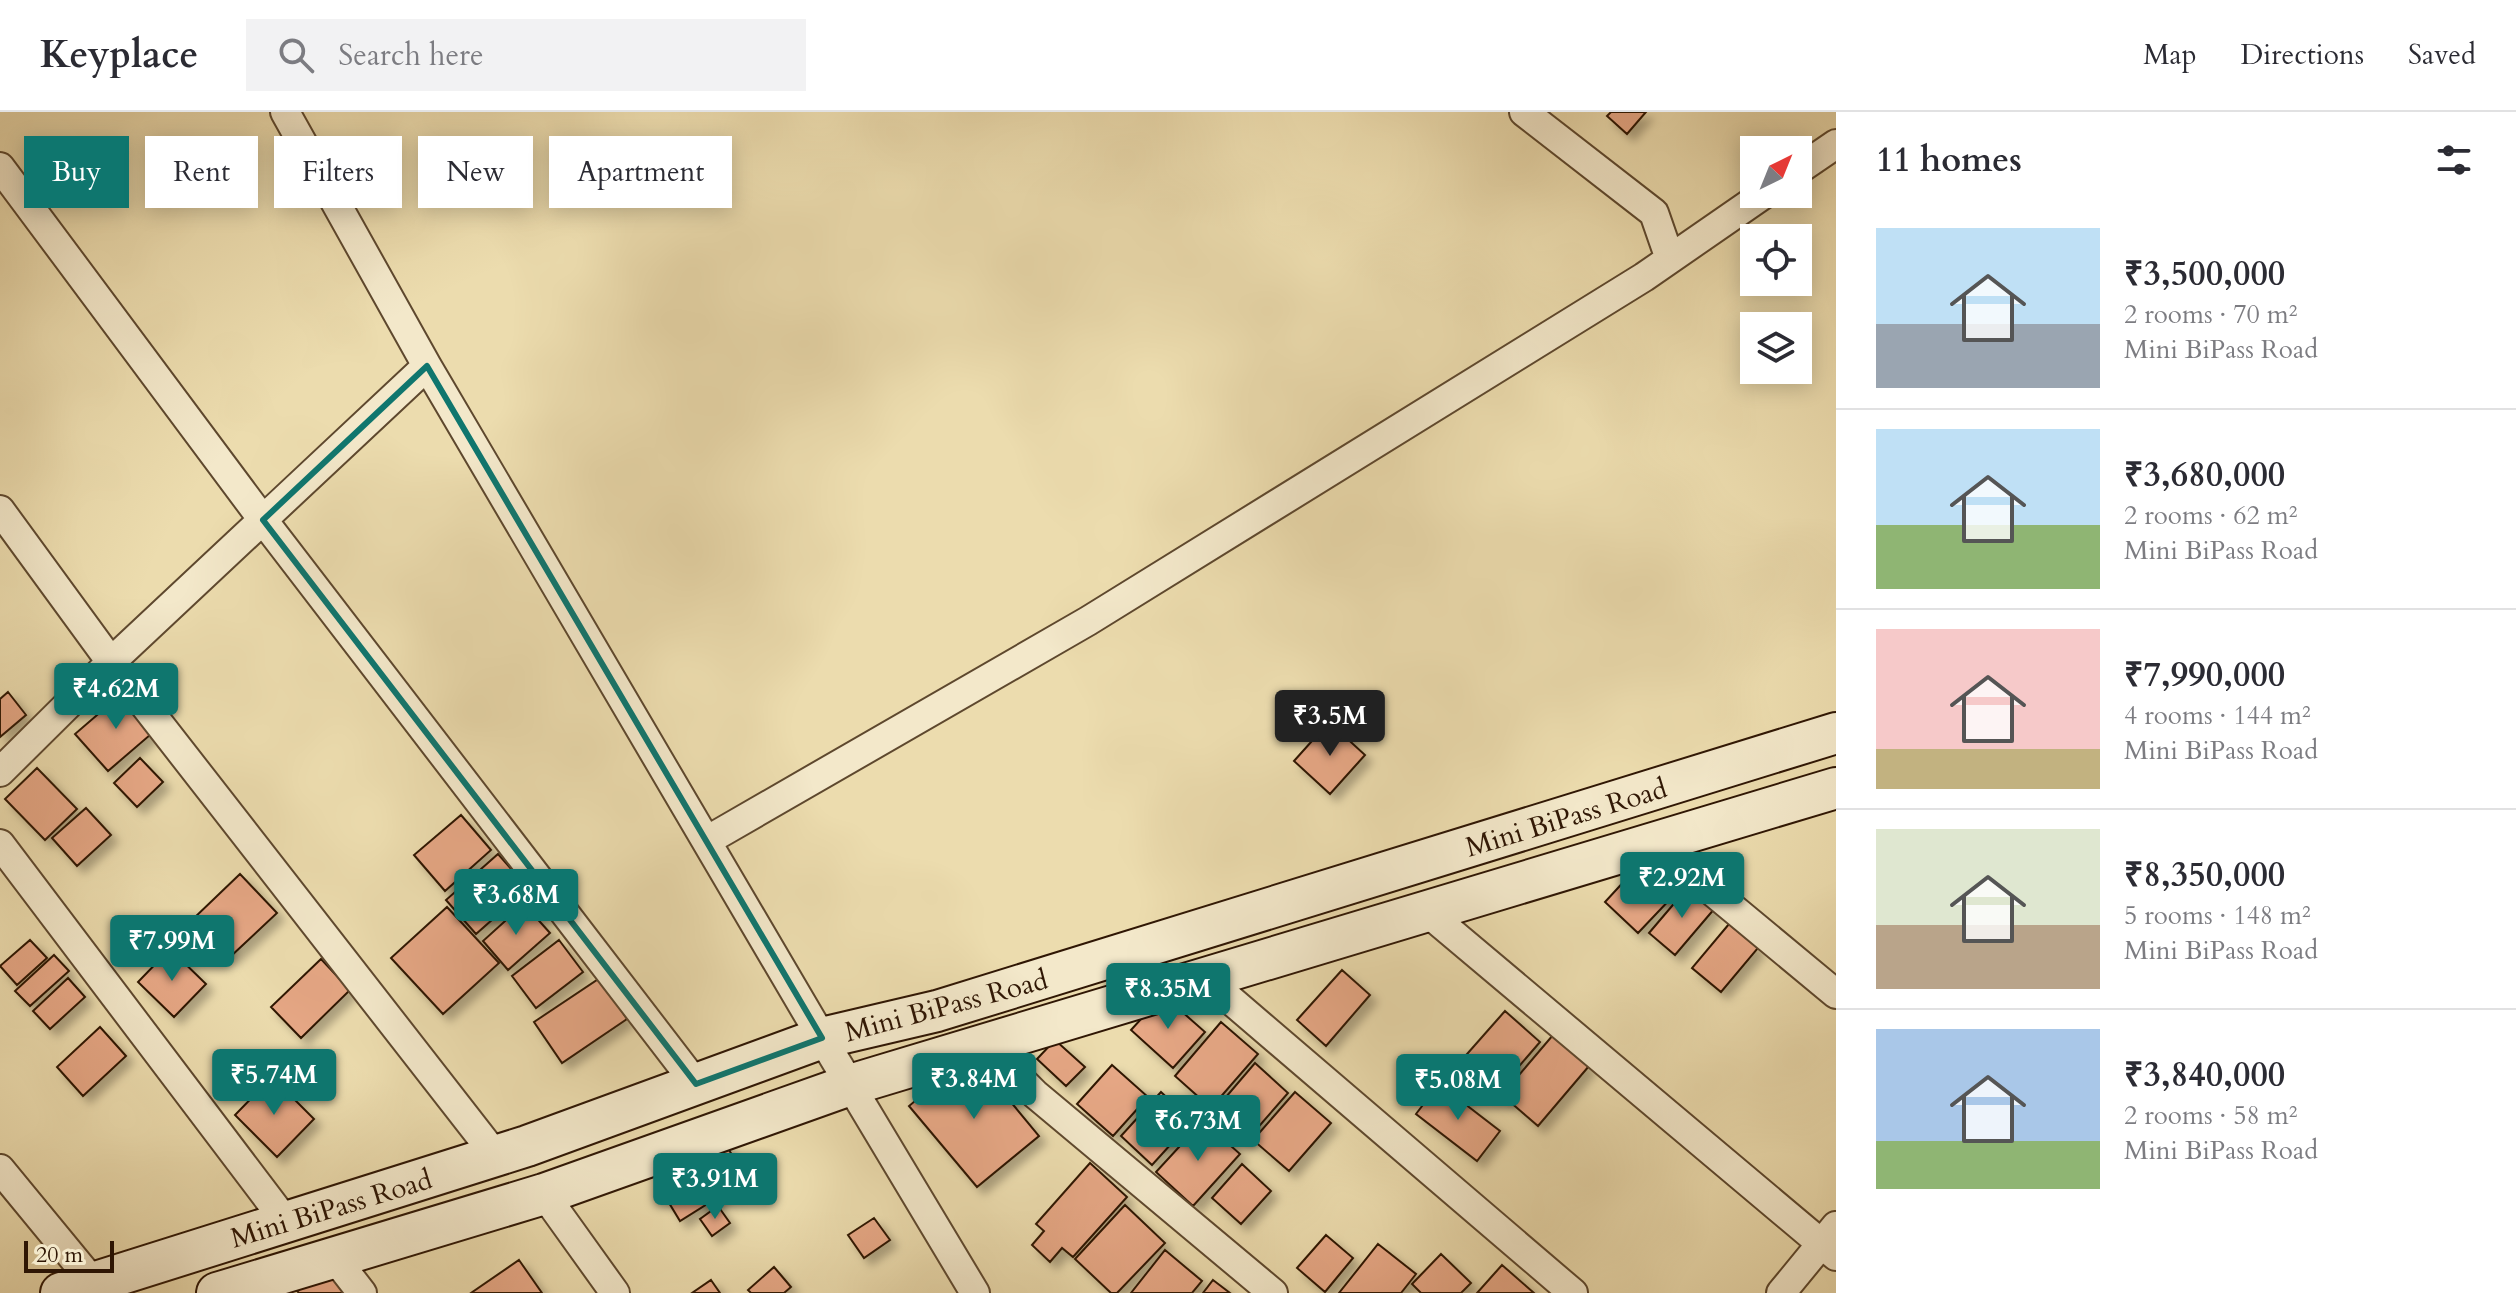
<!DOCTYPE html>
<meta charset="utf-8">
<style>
body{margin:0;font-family:Cardo,serif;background:#f2f2f3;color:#2b2b33;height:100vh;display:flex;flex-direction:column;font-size:30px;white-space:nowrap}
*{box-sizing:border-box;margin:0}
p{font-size:26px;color:#7c7c81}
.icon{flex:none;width:44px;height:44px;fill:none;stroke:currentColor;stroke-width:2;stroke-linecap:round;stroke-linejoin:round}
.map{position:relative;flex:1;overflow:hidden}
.details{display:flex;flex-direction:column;background:#fff;width:680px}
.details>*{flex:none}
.top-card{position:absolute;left:24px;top:24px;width:760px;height:72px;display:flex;gap:16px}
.needle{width:52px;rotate:43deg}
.buttons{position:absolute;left:1740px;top:24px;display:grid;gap:16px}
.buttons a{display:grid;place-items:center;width:72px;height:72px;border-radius:0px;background:#fff;box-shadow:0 4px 20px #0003;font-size:40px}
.scale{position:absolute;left:24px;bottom:20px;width:90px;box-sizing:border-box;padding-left:8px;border:4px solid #2f1604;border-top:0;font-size:22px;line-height:28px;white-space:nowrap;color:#2f1604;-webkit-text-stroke:6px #f3e8ca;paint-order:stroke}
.price{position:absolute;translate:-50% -68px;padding:0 18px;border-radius:8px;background:#0f766e;color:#fff;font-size:26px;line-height:52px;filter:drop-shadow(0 2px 4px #0008)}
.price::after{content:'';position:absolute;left:50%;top:48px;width:24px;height:18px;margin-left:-12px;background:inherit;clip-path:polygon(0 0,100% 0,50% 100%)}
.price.on{background:#222;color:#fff}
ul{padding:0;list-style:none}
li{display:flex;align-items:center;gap:24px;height:200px;padding:0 40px}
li+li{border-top:2px solid #e1e1e2}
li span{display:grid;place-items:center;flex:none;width:224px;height:160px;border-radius:0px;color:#555}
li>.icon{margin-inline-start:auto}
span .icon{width:96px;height:96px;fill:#fffc;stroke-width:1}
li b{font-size:34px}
h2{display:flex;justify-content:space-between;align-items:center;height:96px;padding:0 40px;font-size:34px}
.chip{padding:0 28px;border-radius:0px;background:#fff;box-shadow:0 4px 20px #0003;font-size:28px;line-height:72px}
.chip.on{background:#0f766e;color:#fff}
header{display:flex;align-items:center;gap:48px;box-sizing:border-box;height:112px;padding:0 40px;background:#fff;border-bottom:2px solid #e1e1e2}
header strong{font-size:38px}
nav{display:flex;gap:44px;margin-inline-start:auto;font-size:28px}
.search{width:560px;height:72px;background:#f2f2f3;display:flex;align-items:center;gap:20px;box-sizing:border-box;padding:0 28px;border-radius:0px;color:#7c7c81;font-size:30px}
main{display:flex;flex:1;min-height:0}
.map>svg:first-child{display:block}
</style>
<header>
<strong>Keyplace</strong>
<div class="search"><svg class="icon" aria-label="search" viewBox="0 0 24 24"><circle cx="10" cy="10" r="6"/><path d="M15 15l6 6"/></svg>Search here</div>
<nav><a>Map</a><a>Directions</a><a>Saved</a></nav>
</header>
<main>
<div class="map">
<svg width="1836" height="1181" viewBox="0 0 1836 1181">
<defs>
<filter id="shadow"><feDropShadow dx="7" dy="7" stdDeviation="4" flood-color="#0004"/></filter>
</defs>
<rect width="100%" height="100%" fill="#ecdcae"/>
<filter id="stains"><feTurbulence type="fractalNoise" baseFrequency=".0025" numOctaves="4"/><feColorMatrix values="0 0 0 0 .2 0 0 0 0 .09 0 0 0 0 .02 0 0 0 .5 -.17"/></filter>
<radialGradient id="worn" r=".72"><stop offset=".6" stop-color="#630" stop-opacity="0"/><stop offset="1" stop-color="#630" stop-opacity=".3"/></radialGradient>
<path fill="#e6a785" stroke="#2f1604" stroke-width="2" filter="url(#shadow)" d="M 1611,0 L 1646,0 L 1627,22 L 1607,4 Z
M 125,579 L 157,617 L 108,659 L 75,622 Z
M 8,580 L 26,603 L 0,625 L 0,587 Z
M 1329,610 L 1365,643 L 1330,682 L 1294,649 Z
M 140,646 L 163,670 L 137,695 L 114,671 Z
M 37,656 L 77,697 L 45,728 L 5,687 Z
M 86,696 L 111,723 L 77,754 L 52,726 Z
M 461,703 L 491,738 L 445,779 L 414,743 Z
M 498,742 L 528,776 L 476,822 L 446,788 Z
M 1641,751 L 1675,782 L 1638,821 L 1605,790 Z
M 240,762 L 277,801 L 230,845 L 193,807 Z
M 1689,774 L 1715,796 L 1675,843 L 1649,821 Z
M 524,792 L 550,821 L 508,858 L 483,829 Z
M 447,795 L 499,851 L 443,902 L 391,846 Z
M 1729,812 L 1758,836 L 1721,880 L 1692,856 Z
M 30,828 L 47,846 L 17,873 L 0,854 Z
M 559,828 L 583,860 L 536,896 L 512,864 Z
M 170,837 L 206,872 L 174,905 L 138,870 Z
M 54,843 L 69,859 L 30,894 L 15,879 Z
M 321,847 L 350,878 L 301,926 L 271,895 Z
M 1342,858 L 1370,883 L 1326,934 L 1297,908 Z
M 68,866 L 85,885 L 50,917 L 33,899 Z
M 600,866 L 627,907 L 562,951 L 534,910 Z
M 1163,883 L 1205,920 L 1173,956 L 1131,918 Z
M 1505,899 L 1540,930 L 1495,982 L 1460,950 Z
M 1221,910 L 1258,942 L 1211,996 L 1175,964 Z
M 100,915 L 126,944 L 83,984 L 57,955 Z
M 1553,923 L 1589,954 L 1538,1014 L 1502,983 Z
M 1055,928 L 1085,955 L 1066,974 L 1037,947 Z
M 971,942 L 1039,1024 L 977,1075 L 909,994 Z
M 1255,951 L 1288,981 L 1247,1028 L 1214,999 Z
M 1112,953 L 1148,985 L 1113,1024 L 1077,992 Z
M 272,965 L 314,1007 L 277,1045 L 235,1003 Z
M 1439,972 L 1500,1019 L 1477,1049 L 1416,1002 Z
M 1161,980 L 1192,1009 L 1152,1053 L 1121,1024 Z
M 1295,980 L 1331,1011 L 1289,1059 L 1253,1028 Z
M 1203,1009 L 1240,1042 L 1193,1094 L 1156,1060 Z
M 724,1030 L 747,1067 L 680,1109 L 657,1071 Z
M 1090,1051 L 1127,1085 L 1073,1145 L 1062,1136 L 1050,1150 L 1032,1133 L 1044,1119 L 1036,1112 Z
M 1242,1052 L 1271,1079 L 1241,1112 L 1212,1086 Z
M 1125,1093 L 1165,1131 L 1117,1181 L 1111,1181 L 1075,1147 Z
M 718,1094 L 730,1111 L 712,1124 L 700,1107 Z
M 874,1106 L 890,1128 L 864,1146 L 848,1123 Z
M 1326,1123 L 1353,1146 L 1325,1180 L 1297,1156 Z
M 1378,1132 L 1416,1162 L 1401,1181 L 1339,1181 Z
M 1165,1138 L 1202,1169 L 1192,1181 L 1131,1181 Z
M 1441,1142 L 1471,1171 L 1461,1181 L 1421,1181 L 1412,1172 Z
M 519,1148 L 542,1181 L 471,1181 Z
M 1502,1153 L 1534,1181 L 1477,1181 Z
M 774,1155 L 791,1175 L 784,1181 L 751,1181 L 748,1178 Z
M 328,1157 L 344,1181 L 299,1181 L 297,1179 Z
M 711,1168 L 720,1181 L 692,1181 Z
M 1213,1168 L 1230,1181 L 1203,1181 Z"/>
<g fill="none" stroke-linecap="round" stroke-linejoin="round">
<defs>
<path id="street" d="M 285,0 L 427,254 L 822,926 L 975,1181
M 1524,0 L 1654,101 L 1670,147
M 0,55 L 263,408 L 696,972
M 1798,58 L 1836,32
M 0,398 L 111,550 L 496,1044
M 0,660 L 111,550 L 427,254
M 708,728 L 1088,509 L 1644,165 L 1764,82
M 1654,731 L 1836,882
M 0,732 L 286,1110
M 1427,800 L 1836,1144
M 1205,866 L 1573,1181
M 986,933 L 1035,982 L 1273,1181
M 0,1057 L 93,1170
M 544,1082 L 615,1181
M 334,1145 L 362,1181
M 1781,1181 L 1836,1114"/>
<path id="secondary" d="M 61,1181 L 527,1034 L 822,926 L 937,899 L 1836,621
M 217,1181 L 544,1082 L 850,973 L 1836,676"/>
</defs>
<use href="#street" stroke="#5e482e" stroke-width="32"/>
<use href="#secondary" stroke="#2f1604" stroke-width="44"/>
<use href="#street" stroke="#f3e8ca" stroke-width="28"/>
<use href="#secondary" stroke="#f3e8ca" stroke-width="40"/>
</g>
<path fill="none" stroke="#0f766e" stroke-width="6" stroke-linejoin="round" d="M 427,254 L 822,926 L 696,972 L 263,408 Z"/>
<g text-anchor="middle" stroke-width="6" stroke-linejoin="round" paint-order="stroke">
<g font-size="28" fill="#2f1604" stroke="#f3e8ca">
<text transform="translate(1566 705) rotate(-17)" y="10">Mini BiPass Road</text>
<text transform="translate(946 893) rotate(-15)" y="10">Mini BiPass Road</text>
<text transform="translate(331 1096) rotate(-17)" y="10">Mini BiPass Road</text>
</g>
</g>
<rect width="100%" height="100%" filter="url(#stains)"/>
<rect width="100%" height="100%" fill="url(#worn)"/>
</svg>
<div class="buttons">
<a><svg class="needle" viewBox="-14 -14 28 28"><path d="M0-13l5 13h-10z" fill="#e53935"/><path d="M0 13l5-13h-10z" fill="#7c7c81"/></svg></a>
<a><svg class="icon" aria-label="locate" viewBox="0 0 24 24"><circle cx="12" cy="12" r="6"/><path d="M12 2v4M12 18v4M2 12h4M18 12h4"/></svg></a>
<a><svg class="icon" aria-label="layers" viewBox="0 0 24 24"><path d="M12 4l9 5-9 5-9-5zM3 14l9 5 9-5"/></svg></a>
</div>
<div class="scale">20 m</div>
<b class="price" style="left:116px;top:619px">₹4.62M</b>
<b class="price on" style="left:1330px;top:646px">₹3.5M</b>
<b class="price" style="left:1682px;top:808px">₹2.92M</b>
<b class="price" style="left:516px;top:825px">₹3.68M</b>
<b class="price" style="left:172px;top:871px">₹7.99M</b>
<b class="price" style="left:1168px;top:919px">₹8.35M</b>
<b class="price" style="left:274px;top:1005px">₹5.74M</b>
<b class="price" style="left:974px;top:1009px">₹3.84M</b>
<b class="price" style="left:1458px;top:1010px">₹5.08M</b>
<b class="price" style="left:1198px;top:1051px">₹6.73M</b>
<b class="price" style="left:715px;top:1109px">₹3.91M</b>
<div class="top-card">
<a class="chip on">Buy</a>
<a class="chip">Rent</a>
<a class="chip">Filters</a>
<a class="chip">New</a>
<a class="chip">Apartment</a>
</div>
</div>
<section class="details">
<h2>11 homes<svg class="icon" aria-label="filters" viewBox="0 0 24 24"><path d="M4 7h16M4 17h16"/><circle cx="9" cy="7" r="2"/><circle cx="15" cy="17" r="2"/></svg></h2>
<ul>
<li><span style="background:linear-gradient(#bfe0f5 60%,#9aa5b1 0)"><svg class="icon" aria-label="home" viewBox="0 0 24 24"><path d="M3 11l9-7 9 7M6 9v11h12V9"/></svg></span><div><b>₹3,500,000</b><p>2 rooms · 70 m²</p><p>Mini BiPass Road</p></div></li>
<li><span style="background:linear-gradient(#bfe0f5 60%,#8fb573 0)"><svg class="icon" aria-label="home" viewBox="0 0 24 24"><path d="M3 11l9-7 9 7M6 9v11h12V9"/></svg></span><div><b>₹3,680,000</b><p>2 rooms · 62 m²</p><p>Mini BiPass Road</p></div></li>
<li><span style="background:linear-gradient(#f6c9c9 75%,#c2b280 0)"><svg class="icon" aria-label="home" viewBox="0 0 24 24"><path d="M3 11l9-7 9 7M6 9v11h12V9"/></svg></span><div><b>₹7,990,000</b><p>4 rooms · 144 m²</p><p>Mini BiPass Road</p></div></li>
<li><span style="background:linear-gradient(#dfe7d0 60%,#b9a48a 0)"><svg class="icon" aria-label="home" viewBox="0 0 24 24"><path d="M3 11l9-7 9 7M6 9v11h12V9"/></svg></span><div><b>₹8,350,000</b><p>5 rooms · 148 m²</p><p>Mini BiPass Road</p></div></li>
<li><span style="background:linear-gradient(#a9c7e8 70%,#8fb573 0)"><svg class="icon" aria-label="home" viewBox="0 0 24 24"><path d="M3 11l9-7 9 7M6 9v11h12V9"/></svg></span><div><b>₹3,840,000</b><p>2 rooms · 58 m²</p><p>Mini BiPass Road</p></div></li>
</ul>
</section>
</main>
